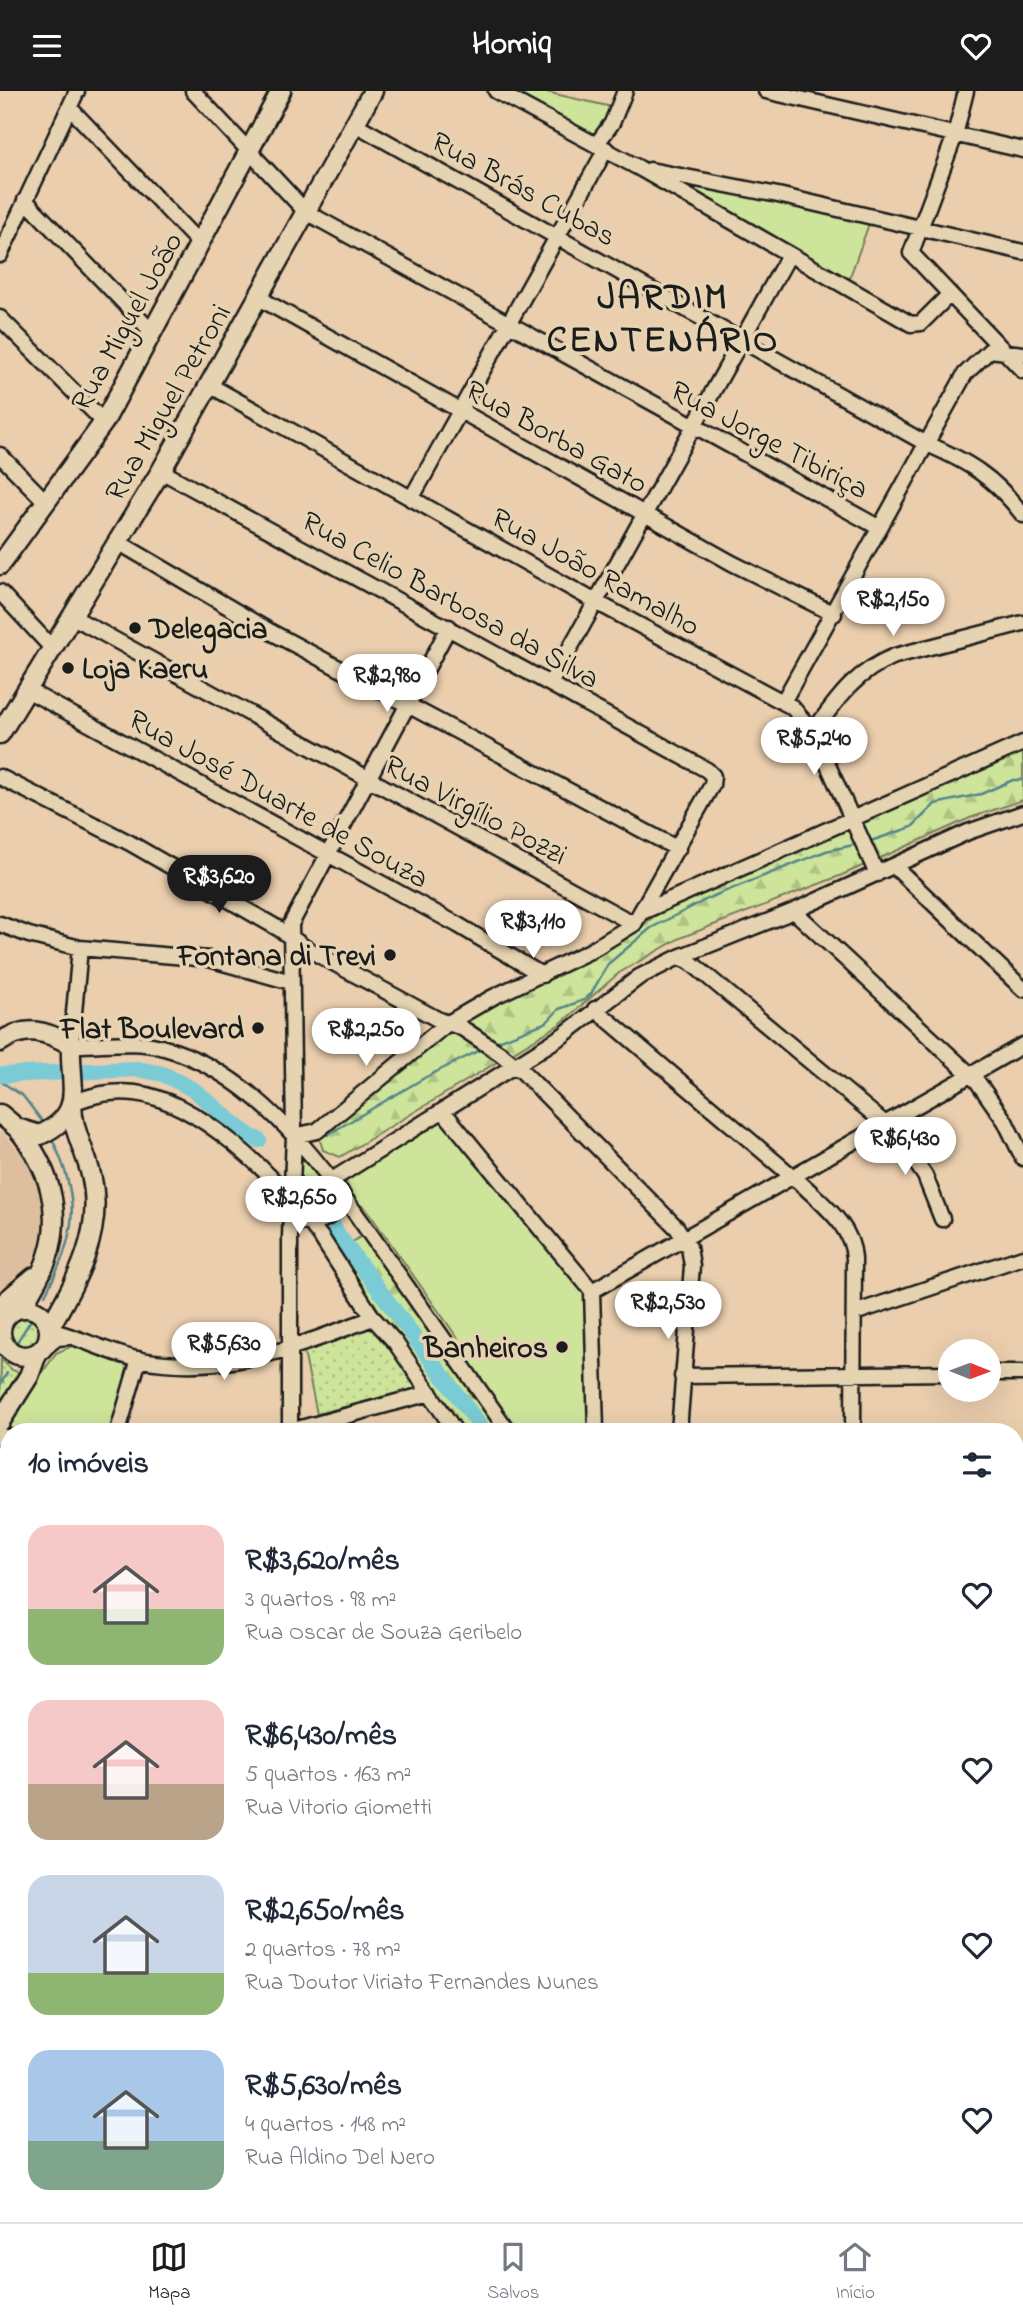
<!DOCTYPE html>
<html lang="pt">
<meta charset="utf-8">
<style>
body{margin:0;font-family:"Indie Flower",sans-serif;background:#f2f2f3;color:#1f2937;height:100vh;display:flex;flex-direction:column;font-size:26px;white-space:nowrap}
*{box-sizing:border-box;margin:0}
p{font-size:23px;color:#747a83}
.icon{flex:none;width:38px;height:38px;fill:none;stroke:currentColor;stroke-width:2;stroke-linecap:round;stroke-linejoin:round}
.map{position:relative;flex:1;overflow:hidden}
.drawer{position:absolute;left:0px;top:1332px;width:1024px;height:800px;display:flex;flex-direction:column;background:#fff;border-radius:28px 28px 0 0;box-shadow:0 7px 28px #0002}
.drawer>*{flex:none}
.needle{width:46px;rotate:91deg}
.controls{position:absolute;left:938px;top:1248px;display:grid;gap:14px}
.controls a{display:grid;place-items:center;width:63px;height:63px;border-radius:50%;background:#fff;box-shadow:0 7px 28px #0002;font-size:35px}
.price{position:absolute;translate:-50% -60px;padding:0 16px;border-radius:24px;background:#fff;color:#222;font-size:23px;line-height:46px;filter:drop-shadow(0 2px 4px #0008)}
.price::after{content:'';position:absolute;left:50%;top:42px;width:21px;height:16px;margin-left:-10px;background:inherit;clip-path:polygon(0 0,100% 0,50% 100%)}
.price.current{background:#1c1c1c;color:#fff}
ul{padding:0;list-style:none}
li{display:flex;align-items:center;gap:21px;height:175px;padding:0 28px}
li span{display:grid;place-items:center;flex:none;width:196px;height:140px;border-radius:21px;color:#555}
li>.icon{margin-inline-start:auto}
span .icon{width:84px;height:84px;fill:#fffc;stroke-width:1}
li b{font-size:30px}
h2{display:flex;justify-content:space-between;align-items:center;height:84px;padding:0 28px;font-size:30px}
header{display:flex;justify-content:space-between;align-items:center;height:91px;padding:0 28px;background:#1c1c1c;color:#fff;font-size:32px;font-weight:800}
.tab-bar{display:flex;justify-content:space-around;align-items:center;height:98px;border-top:2px solid #e0e1e3;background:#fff;font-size:19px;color:#747a83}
.tab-bar a{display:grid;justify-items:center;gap:4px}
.tab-bar .current{color:#1c1c1c}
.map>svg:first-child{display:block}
</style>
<header><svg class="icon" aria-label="menu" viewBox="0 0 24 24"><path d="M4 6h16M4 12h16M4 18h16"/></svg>Homiq<svg class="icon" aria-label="heart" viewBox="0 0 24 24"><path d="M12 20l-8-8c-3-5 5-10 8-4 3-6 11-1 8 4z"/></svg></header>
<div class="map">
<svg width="1023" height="2131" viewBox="0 0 1023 2131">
<defs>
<pattern id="grass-dots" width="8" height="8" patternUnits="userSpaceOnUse" patternTransform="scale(1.75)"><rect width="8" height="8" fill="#cde49a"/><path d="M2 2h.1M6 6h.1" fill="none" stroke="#afc384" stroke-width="1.8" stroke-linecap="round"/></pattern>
<pattern id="forest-firs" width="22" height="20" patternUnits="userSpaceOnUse" patternTransform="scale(1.75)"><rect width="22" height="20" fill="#cde49a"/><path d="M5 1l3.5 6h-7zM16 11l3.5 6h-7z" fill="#afc384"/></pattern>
</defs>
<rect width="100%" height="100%" fill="#eacead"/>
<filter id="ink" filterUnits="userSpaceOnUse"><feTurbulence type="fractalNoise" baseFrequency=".0143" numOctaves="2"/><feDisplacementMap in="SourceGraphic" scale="14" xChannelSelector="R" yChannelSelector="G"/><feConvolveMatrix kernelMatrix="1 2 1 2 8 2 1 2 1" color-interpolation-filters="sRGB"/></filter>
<g filter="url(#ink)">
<path fill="#ddbfa0" d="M 0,1039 L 36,1079 L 44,1117 L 39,1154 L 31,1173 L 0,1209 Z"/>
<path fill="url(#grass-dots)" stroke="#74805b" stroke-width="2" d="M 27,1223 L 39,1226 L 44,1238 L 37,1253 L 21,1258 L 11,1251 L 9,1239 L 16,1227 Z
M 367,1235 L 387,1250 L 417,1297 L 317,1323 L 304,1261 Z
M 1,1268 L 12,1279 L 26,1284 L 0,1324 Z"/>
<path fill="url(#forest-firs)" stroke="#74805b" stroke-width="2" d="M 1023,660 L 1023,709 L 970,727 L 842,784 L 680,847 L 619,882 L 560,933 L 340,1066 L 323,1059 L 319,1046 L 465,926 L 602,862 L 658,823 Z
M 363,1144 L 503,1340 L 464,1340 L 336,1162 Z
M 1015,1701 L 1023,1708 L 1023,1759 L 1015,1753 Z"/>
<path fill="#cde49a" stroke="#74805b" stroke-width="2" d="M 507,0 L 542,0 L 616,17 L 596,44 L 591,45 Z
M 677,89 L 870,130 L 847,194 L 678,93 Z
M 440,1029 L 586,1199 L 591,1340 L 515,1340 L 452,1252 L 459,1249 L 364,1115 L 357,1115 L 344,1087 Z
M 301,1070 C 310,1070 335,1100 335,1110 C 334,1114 331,1117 330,1121 L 311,1124 L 298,1107 L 296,1073 Z
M 72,1255 L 131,1275 L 111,1340 L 10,1339 L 8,1332 L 56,1262 Z
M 0,2004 L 9,2004 L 9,2049 L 0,2048 Z"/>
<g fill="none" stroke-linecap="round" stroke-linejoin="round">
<path stroke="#54858b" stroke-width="2.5" d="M 868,751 L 912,736 L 935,713 L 981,703 L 1013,689 L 1023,689
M 493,952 L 547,931 L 559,918 L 584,909 L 591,903 L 608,873 L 651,837 L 711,806 L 826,760 L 858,753
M 0,990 L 23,1005 L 45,1034
M 327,1044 L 426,986 L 484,957
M 45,1204 C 77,1143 82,1108 51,1046
M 17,1251 L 31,1229
M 0,1294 L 7,1282"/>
<path stroke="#7acbd5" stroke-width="16" d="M 0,984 L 138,978 L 163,983 L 194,999 L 248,1044 L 259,1049
M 307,1094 L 339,1145 L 484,1340
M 1015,1725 L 1023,1730"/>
<defs>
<path id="minor" d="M 193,0 L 306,121 L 878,436
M 496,0 L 639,77 L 911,233 L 921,232 L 949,204
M 766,0 L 1023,59
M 966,0 L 955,44 L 911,162 L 1023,280
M 70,17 L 200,153
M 355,33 L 925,352 C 969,371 994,386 1023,424
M 596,54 L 612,32 L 625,0
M 650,79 L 778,104 L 1023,161
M 25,109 L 152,241
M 0,164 L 77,0
M 259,207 L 732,472 L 834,523
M 0,227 L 104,331
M 211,295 L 596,511 L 792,616 L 813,641 L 877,783
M 0,364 L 47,412
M 161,380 L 707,679 L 713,685 L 712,694 L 634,833 L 590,860 L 493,906 L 448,932 L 317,1040 L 294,1045
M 411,408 L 606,58
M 118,451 L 271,541 L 678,758
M 0,501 L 52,557
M 73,526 L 634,833
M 550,593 L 789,164
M 27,599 L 458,834 L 542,884
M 783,611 L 965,283 L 990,259 L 1023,263
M 813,641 C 837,608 856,580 895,565 L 1023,532
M 0,686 L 130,752 L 281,839 L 304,856 L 439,929 L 462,937 L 501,963 L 523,981 L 677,1137 L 689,1156 L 692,1175 L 679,1340
M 894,775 L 1023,898
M 794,820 L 977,990 L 1005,1030 L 1023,1067
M 642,821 L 1023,652
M 0,833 L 29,844 L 80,857 L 209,868 L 291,891
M 80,857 L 71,954 C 100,955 133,948 161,956 C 268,984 339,1099 398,1183 C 435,1236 472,1288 508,1340
M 679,866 L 689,870 L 895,1041 L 925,1085 L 942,1128
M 595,918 L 806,1097 C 827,1117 852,1136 854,1167 L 853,1340
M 72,1012 C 93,1004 112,999 135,1002 C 199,1010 274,1084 310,1132 C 329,1130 340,1119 341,1101
M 443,1020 L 592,1200 L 596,1340
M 332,1089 L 562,945 L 639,886 L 679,866 L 794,820 L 968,741 L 1023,722
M 303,1131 L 310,1132 L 321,1146 L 373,1227 L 395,1251 L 455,1340
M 592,1200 L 1023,954
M 854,1222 L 1023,1166
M 49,1239 C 80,1246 110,1263 141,1269 C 229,1284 293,1257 373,1227
M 0,1243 L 1,1244
M 43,1258 L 57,1247 L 69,1246
M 989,1282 L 1023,1282
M 682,1285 L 950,1282
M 118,1340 L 139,1268
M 290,1340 L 290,1146 L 294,1045 L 291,833 L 449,536
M 290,1340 L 430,1302
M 0,1346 L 9,1346
M 1015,1419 L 1023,1419
M 0,1450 L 9,1450
M 1015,1556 L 1023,1556
M 0,1652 L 8,1604 L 8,1574
M 1015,1693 L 1023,1701
M 0,1702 L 9,1703
M 1015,1758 L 1023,1764
M 0,1801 L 9,1801
M 1015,1870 L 1023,1875
M 0,1901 L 9,1901
M 1015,1952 L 1023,1953
M 1015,1989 L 1023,1968
M 0,2000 L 9,2000
M 0,2099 L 9,2100
M 532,2123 L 683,2131
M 21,2131 L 22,2123
M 450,2131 L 450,2123
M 696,2131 L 697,2123
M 964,2131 L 967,2123"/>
<path id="major" d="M 0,474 L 104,331 L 281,0
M 0,643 L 161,380 L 373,0
M 0,951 C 26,934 45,939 71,954 C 69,995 87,1022 40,1044 L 17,1037 L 0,1023
M 17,1037 C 48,1074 64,1120 47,1168 C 41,1185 30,1201 22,1217
M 1,1214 L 34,1186
M1 1241a24 24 0 1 1 48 0a24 24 0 1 1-48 0Z
M 49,1237 C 76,1192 105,1139 91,1084 C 85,1058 72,1040 72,1012
M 0,1331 L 29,1285 L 37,1263"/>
</defs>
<use href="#minor" stroke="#1c1c1c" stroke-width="19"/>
<use href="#major" stroke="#1c1c1c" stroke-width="23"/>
<use href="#minor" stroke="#e6d3b1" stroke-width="14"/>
<use href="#major" stroke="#e6d3b1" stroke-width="18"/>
</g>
</g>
<g fill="#1c1c1c" stroke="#e6d3b1" stroke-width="2.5">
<circle cx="135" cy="537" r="7"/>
<circle cx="68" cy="577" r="7"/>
<circle cx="390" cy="864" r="7"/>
<circle cx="258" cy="937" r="7"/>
<circle cx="562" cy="1256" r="7"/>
</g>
<g text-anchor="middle" stroke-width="7" stroke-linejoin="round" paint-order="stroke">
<g font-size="30" fill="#1c1c1c" stroke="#e6d3b1">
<text transform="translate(524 97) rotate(29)" y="10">Rua Brás Cubas</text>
<text transform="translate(126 230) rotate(-61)" y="10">Rua Miguel João</text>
<text transform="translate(167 311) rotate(-60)" y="10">Rua Miguel Petroni</text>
<text transform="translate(557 345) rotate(29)" y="10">Rua Borba Gato</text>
<text transform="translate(770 348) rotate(28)" y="10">Rua Jorge Tibiriça</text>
<text transform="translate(596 480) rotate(29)" y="10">Rua João Ramalho</text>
<text transform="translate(451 508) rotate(29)" y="10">Rua Celio Barbosa da Silva</text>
<text transform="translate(279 707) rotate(29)" y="10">Rua José Duarte de Souza</text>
<text transform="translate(476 718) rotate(28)" y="10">Rua Virgílio Pozzi</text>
</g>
<g font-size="30" font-weight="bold" fill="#1c1c1c" stroke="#e6d3b1" text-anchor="end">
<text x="149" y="547" text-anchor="start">Delegacia</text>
<text x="82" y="587" text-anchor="start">Loja Kaeru</text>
<text x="376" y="874">Fontana di Trevi</text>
<text x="244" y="947">Flat Boulevard</text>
<text x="548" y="1266">Banheiros</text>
</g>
<g font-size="37" font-weight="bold" letter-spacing="2" fill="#1c1c1c" stroke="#e6d3b1">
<text x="663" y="217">JARDIM<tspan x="663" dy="43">CENTENÁRIO</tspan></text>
</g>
</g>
</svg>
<div class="controls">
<a><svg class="needle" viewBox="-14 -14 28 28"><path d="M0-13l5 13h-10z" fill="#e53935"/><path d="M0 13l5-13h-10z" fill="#747a83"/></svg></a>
</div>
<b class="price" style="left:893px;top:547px">R$2,150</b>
<b class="price" style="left:387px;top:623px">R$2,980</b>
<b class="price" style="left:814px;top:686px">R$5,240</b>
<b class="price current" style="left:219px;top:824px">R$3,620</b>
<b class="price" style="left:533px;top:869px">R$3,110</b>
<b class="price" style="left:366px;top:977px">R$2,250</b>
<b class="price" style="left:905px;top:1086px">R$6,430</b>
<b class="price" style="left:299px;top:1145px">R$2,650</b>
<b class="price" style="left:668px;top:1250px">R$2,530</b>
<b class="price" style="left:224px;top:1291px">R$5,630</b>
<section class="drawer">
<h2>10 imóveis<svg class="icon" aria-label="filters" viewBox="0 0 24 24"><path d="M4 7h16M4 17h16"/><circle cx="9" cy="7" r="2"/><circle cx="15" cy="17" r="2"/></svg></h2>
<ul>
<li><span style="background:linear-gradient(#f6c9c9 60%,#8fb573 0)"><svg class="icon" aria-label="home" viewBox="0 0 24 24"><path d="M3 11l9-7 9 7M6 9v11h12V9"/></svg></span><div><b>R$3,620/mês</b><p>3 quartos · 98 m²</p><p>Rua Oscar de Souza Geribelo</p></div><svg class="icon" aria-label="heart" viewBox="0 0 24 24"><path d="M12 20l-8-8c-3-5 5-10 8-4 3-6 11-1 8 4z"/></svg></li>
<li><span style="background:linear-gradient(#f6c9c9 60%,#b9a48a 0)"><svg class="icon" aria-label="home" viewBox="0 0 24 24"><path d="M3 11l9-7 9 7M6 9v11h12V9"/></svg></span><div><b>R$6,430/mês</b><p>5 quartos · 163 m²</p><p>Rua Vitorio Giometti</p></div><svg class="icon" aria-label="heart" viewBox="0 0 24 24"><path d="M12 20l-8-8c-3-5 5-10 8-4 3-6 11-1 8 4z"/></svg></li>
<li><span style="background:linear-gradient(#c9d6e8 70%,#8fb573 0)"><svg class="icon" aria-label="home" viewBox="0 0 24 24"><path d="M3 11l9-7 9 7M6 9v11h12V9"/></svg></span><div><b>R$2,650/mês</b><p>2 quartos · 78 m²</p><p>Rua Doutor Viriato Fernandes Nunes</p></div><svg class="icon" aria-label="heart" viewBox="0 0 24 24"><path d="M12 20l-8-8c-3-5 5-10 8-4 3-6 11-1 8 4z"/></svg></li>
<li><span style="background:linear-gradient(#a9c7e8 65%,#7fa58c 0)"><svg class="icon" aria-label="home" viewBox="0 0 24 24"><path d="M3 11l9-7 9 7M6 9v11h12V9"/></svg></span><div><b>R$5,630/mês</b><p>4 quartos · 148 m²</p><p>Rua Aldino Del Nero</p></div><svg class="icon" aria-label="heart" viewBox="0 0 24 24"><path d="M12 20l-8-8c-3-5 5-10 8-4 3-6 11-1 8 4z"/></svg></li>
</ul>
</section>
</div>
<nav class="tab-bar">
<a class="current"><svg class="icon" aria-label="map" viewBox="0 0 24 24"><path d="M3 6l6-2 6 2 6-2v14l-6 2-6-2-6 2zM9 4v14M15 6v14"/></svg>Mapa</a>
<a><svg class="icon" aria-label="saved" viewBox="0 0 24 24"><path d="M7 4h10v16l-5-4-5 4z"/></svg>Salvos</a>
<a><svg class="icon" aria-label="home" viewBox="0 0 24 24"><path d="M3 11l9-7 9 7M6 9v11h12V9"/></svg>Início</a>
</nav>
